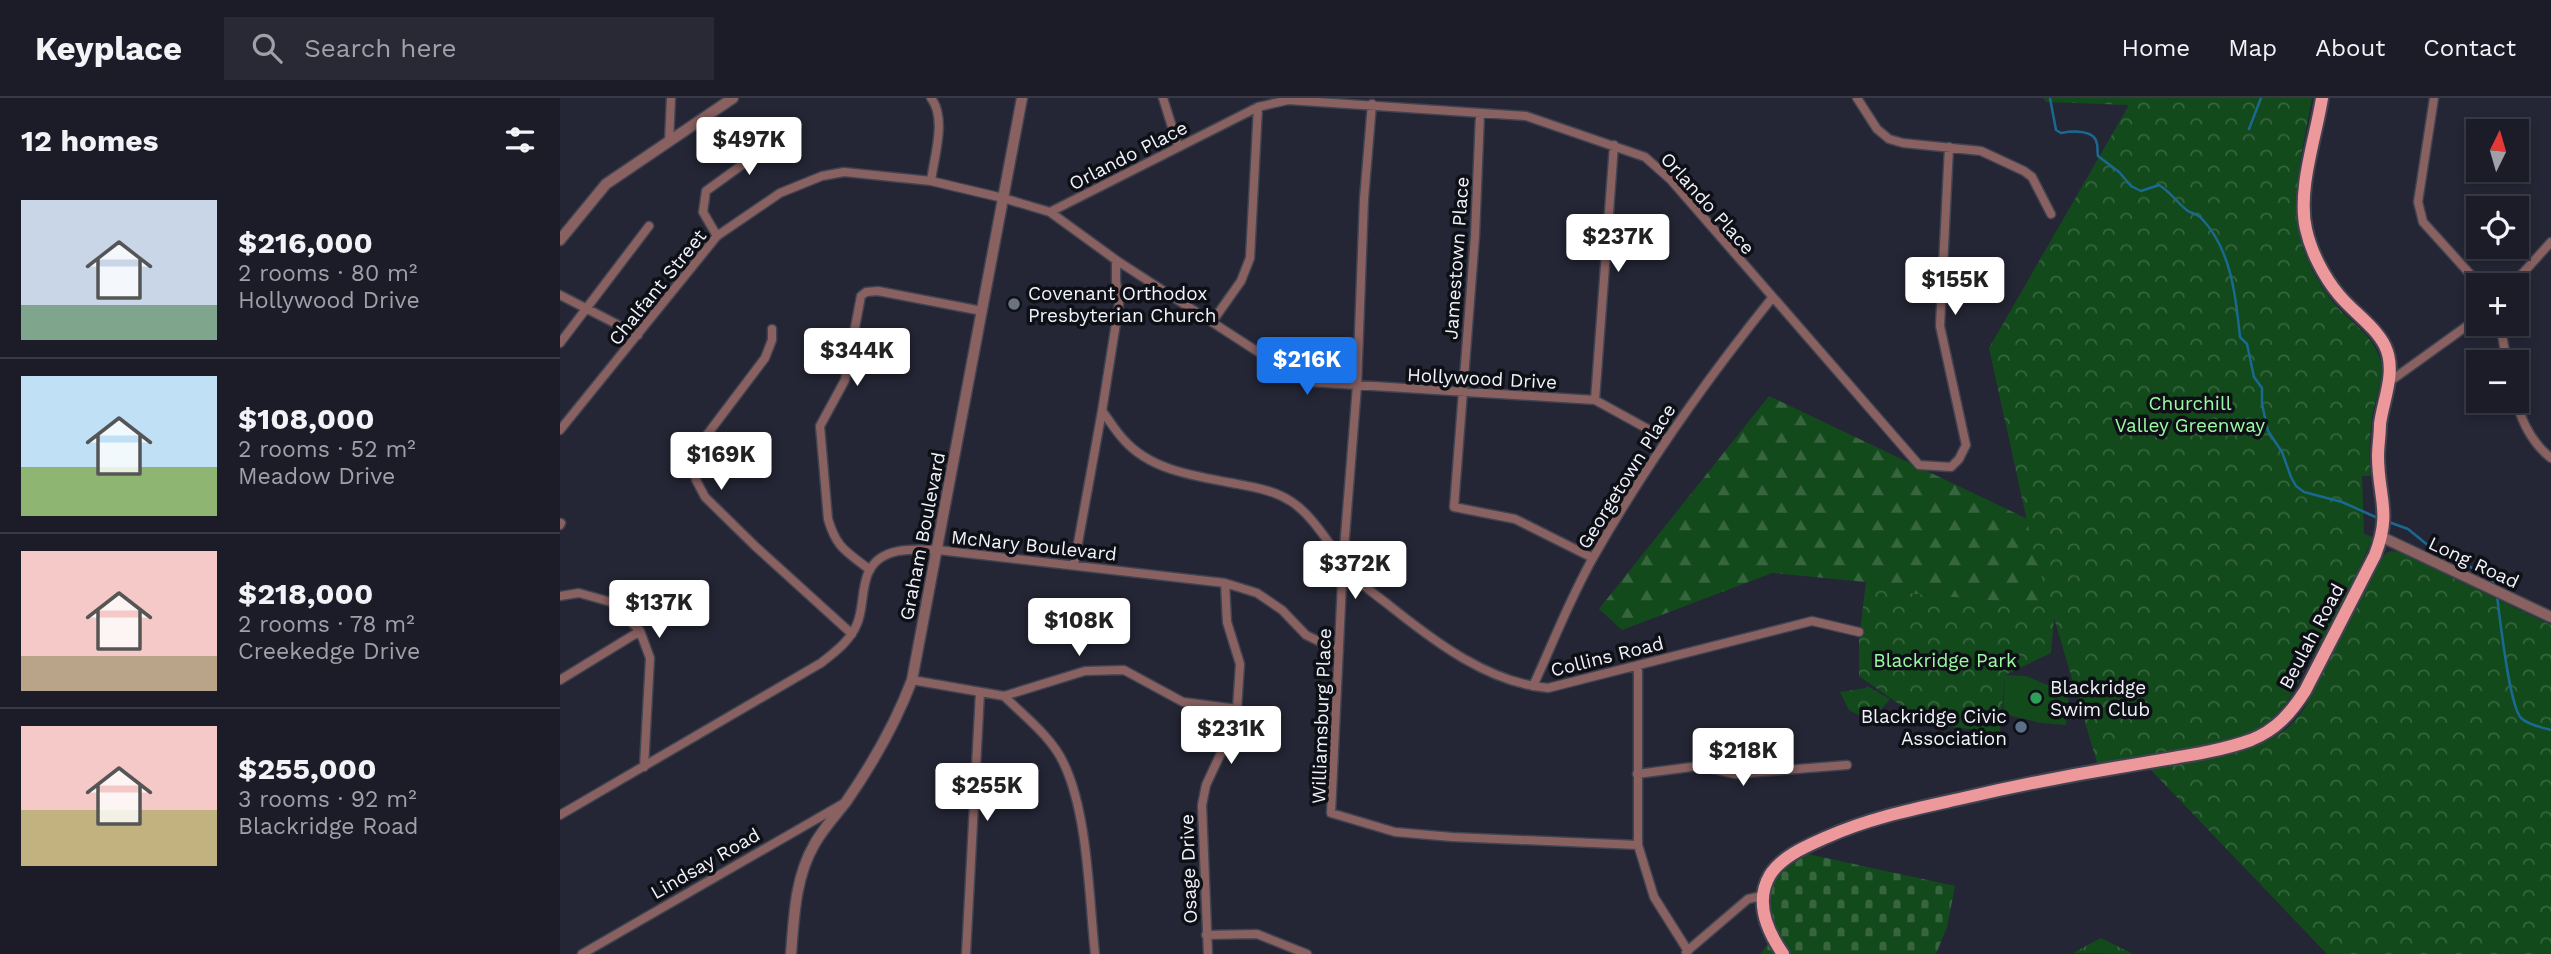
<!DOCTYPE html>
<meta charset="utf-8">
<style>
body{margin:0;font-family:"Work Sans",sans-serif;background:#282934;color:#f1f3f6;height:100vh;display:flex;flex-direction:column;font-size:26px;white-space:nowrap}
*{box-sizing:border-box;margin:0}
p{font-size:23px;color:#a0a1a8}
.icon{flex:none;width:38px;height:38px;fill:none;stroke:currentColor;stroke-width:2;stroke-linecap:round;stroke-linejoin:round}
.map{position:relative;flex:1;overflow:hidden}
.sheet{display:flex;flex-direction:column;background:#1b1c28;width:560px}
.sheet>*{flex:none}
.needle{width:46px;rotate:5deg}
.tools{position:absolute;left:1906px;top:21px;display:grid;gap:14px}
.tools a{display:grid;place-items:center;width:63px;height:63px;border-radius:0px;background:#1b1c28;box-shadow:0 4px 10px #0003,0 0 0 2px #393a45;font-size:35px}
.price{position:absolute;translate:-50% -60px;padding:0 16px;border-radius:7px;background:#fff;color:#222;font-size:23px;line-height:46px;filter:drop-shadow(0 2px 4px #0008)}
.price::after{content:'';position:absolute;left:50%;top:42px;width:21px;height:16px;margin-left:-10px;background:inherit;clip-path:polygon(0 0,100% 0,50% 100%)}
.price.current{background:#1a73e8;color:#fff}
ul{padding:0;list-style:none}
li{display:flex;align-items:center;gap:21px;height:175px;padding:0 21px}
li+li{border-top:2px solid #393a45}
li span{display:grid;place-items:center;flex:none;width:196px;height:140px;border-radius:0px;color:#555}
li>.icon{margin-inline-start:auto}
span .icon{width:84px;height:84px;fill:#fffc;stroke-width:1}
li b{font-size:30px}
h2{display:flex;justify-content:space-between;align-items:center;height:84px;padding:0 21px;font-size:30px}
header{display:flex;align-items:center;gap:42px;box-sizing:border-box;height:98px;padding:0 35px;background:#1b1c28;border-bottom:2px solid #393a45}
header strong{font-size:33px}
nav{display:flex;gap:38px;margin-inline-start:auto;font-size:24px}
.search{width:490px;height:63px;background:#282934;display:flex;align-items:center;gap:18px;box-sizing:border-box;padding:0 24px;border-radius:0px;color:#a0a1a8;font-size:26px}
main{display:flex;flex:1;min-height:0}
.map>svg:first-child{display:block}
</style>
<header>
<strong>Keyplace</strong>
<div class="search"><svg class="icon" aria-label="search" viewBox="0 0 24 24"><circle cx="10" cy="10" r="6"/><path d="M15 15l6 6"/></svg>Search here</div>
<nav><a>Home</a><a>Map</a><a>About</a><a>Contact</a></nav>
</header>
<main>
<section class="sheet">
<h2>12 homes<svg class="icon" aria-label="filters" viewBox="0 0 24 24"><path d="M4 7h16M4 17h16"/><circle cx="9" cy="7" r="2"/><circle cx="15" cy="17" r="2"/></svg></h2>
<ul>
<li><span style="background:linear-gradient(#c9d6e8 75%,#7fa58c 0)"><svg class="icon" aria-label="home" viewBox="0 0 24 24"><path d="M3 11l9-7 9 7M6 9v11h12V9"/></svg></span><div><b>$216,000</b><p>2 rooms · 80 m²</p><p>Hollywood Drive</p></div></li>
<li><span style="background:linear-gradient(#bfe0f5 65%,#8fb573 0)"><svg class="icon" aria-label="home" viewBox="0 0 24 24"><path d="M3 11l9-7 9 7M6 9v11h12V9"/></svg></span><div><b>$108,000</b><p>2 rooms · 52 m²</p><p>Meadow Drive</p></div></li>
<li><span style="background:linear-gradient(#f6c9c9 75%,#b9a48a 0)"><svg class="icon" aria-label="home" viewBox="0 0 24 24"><path d="M3 11l9-7 9 7M6 9v11h12V9"/></svg></span><div><b>$218,000</b><p>2 rooms · 78 m²</p><p>Creekedge Drive</p></div></li>
<li><span style="background:linear-gradient(#f6c9c9 60%,#c2b280 0)"><svg class="icon" aria-label="home" viewBox="0 0 24 24"><path d="M3 11l9-7 9 7M6 9v11h12V9"/></svg></span><div><b>$255,000</b><p>3 rooms · 92 m²</p><p>Blackridge Road</p></div></li>
</ul>
</section>
<div class="map">
<svg width="1991" height="856" viewBox="0 0 1991 856">
<defs>
<pattern id="grass-tufts" width="24" height="20" patternUnits="userSpaceOnUse" patternTransform="scale(1.75)"><rect width="24" height="20" fill="#134a1c"/><path d="M3 7l-1-3M5 7V3M7 7l1-3M15 17l-1-3M17 17v-4M19 17l1-3" fill="none" stroke="#36653e"/></pattern>
<pattern id="forest-firs" width="22" height="20" patternUnits="userSpaceOnUse" patternTransform="scale(1.75)"><rect width="22" height="20" fill="#134a1c"/><path d="M5 1l3.5 6h-7zM16 11l3.5 6h-7z" fill="#36653e"/></pattern>
<pattern id="cemetery-stones" width="16" height="16" patternUnits="userSpaceOnUse" patternTransform="scale(1.75)"><rect width="16" height="16" fill="#134a1c"/><path d="M2 7V4a2 2 0 0 1 4 0v3zM10 15v-3a2 2 0 0 1 4 0v3z" fill="#36653e"/></pattern>
<pattern id="park-crowns" width="20" height="18" patternUnits="userSpaceOnUse" patternTransform="scale(1.75)"><rect width="20" height="18" fill="#134a1c"/><path d="M2 6a3 3 0 1 1 6 0M12 15a3 3 0 1 1 6 0" fill="none" stroke="#36653e"/></pattern>
</defs>
<rect width="100%" height="100%" fill="#242635"/>
<path fill="url(#grass-tufts)" d="M 1541,840 L 1573,856 L 1513,855 Z"/>
<path fill="url(#forest-firs)" d="M 1209,298 L 1495,434 L 1494,508 L 1355,496 L 1306,484 L 1212,475 L 1062,532 L 1039,511 Z"/>
<path fill="url(#cemetery-stones)" d="M 1248,756 L 1395,788 L 1387,829 L 1376,856 L 1200,856 L 1216,836 C 1203,792 1209,779 1248,756 Z"/>
<path fill="url(#park-crowns)" d="M 1483,0 L 1752,0 C 1738,81 1717,132 1773,204 C 1788,223 1813,236 1820,261 C 1825,279 1815,301 1812,319 C 1810,339 1808,358 1811,378 L 1802,378 L 1804,436 L 1813,439 C 1794,483 1772,526 1747,567 C 1733,592 1729,610 1703,627 C 1664,652 1585,659 1538,668 L 1494,520 L 1491,555 L 1445,577 L 1440,634 L 1369,627 L 1299,578 L 1299,541 L 1306,484 L 1355,496 L 1490,507 L 1472,446 L 1429,250 L 1569,7 L 1486,4 Z
M 1832,453 L 1839,454 L 1991,527 L 1991,856 L 1767,856 L 1590,671 C 1634,663 1689,659 1726,631 C 1733,626 1738,618 1744,611 L 1822,461 L 1826,455 Z
M 1307,588 L 1330,601 L 1317,616 L 1307,621 L 1289,612 L 1280,594 L 1306,590 Z"/>
<path fill="#134a1c" d="M 1445,577 L 1466,578 L 1509,596 L 1506,627 L 1481,625 L 1443,616 Z"/>
<g fill="none" stroke-linecap="round" stroke-linejoin="round">
<path stroke="#1a6991" stroke-width="2.5" d="M 1490,0 L 1496,32 L 1501,35 C 1512,33 1535,31 1537,46 C 1538,50 1537,54 1538,58 L 1559,74 L 1571,88 L 1581,93 L 1599,87 C 1612,95 1618,106 1628,113 C 1633,116 1638,116 1642,121 C 1671,151 1676,199 1680,239 L 1687,246 L 1694,279 L 1702,290 L 1702,306 L 1708,333 L 1722,354 L 1731,379 L 1736,388 L 1744,394 L 1782,404 L 1820,421
M 1689,31 L 1701,0
M 1826,423 L 1848,431 L 1875,453 L 1919,473 L 1934,484 L 1935,488
M 1937,498 C 1940,520 1949,607 1961,620 C 1968,627 1981,629 1991,632"/>
<defs>
<path id="minor" d="M 371,0 C 387,20 374,59 371,83
M 603,0 L 618,48
M 1297,0 L 1317,31 L 1329,41 L 1343,45 L 1421,53 L 1464,73 L 1472,79 L 1491,116
M 1874,0 L 1858,104 L 1863,124 L 1920,187
M 812,6 L 804,101 L 797,288 L 783,464 L 771,715 L 835,734 L 892,739 L 1078,747
M 920,16 L 915,138 L 894,409 L 955,421 L 1033,460
M 109,44 L 111,0
M 490,114 L 698,9 L 728,2 L 966,18 L 1085,59 L 1111,82 L 1359,367 L 1391,369 L 1399,361 L 1406,347 L 1380,228 L 1389,49
M 157,138 L 143,114 L 146,93 L 237,27
M 556,162 L 556,183 L 559,206 L 542,313 C 550,323 556,334 565,343 C 591,372 635,378 672,385 C 693,389 714,392 732,404 C 755,419 774,455 793,477 C 803,489 818,498 830,508 C 875,544 929,585 988,590 L 1252,523 L 1299,534
M 1952,187 L 1991,144
M 0,197 L 78,237
M 652,224 L 681,183 L 690,160 L 698,9
M 1940,226 L 1947,264
M 212,231 L 212,242 L 205,260 L 140,346 L 136,356 L 134,370 L 136,382 L 145,399 L 195,448 L 292,536
M 0,245 L 89,128
M 1829,284 L 1918,220
M 1035,302 L 1054,47
M 1956,303 C 1962,324 1973,346 1991,360
M 0,332 L 157,138 L 220,95 L 262,78 L 284,74 L 371,83 L 443,100 L 490,114 L 556,162 L 726,272 L 750,284 L 1035,302 L 1106,341
M 0,427 L 1,425
M 514,467 L 542,313
M 310,472 C 286,453 277,451 268,421 L 260,328 L 285,282 L 301,198 L 306,194 L 318,193 L 422,213
M 0,498 L 19,495 L 51,504 L 80,533 L 90,560 L 84,669
M 1078,567 L 1078,747 L 1094,799 L 1128,853
M 0,582 L 80,533
M 352,582 L 444,598 L 525,573 L 564,572 L 623,604 L 677,611
M 973,588 C 993,545 1010,500 1034,458 C 1086,367 1146,282 1212,200
M 444,598 C 464,618 492,639 504,666 C 528,716 529,800 535,856
M 1077,676 L 1139,668 L 1175,676 L 1287,667
M 0,717 L 261,565 C 275,554 290,543 297,526 C 304,510 301,489 309,473 C 322,448 355,451 378,452 L 665,485 L 697,495 L 722,512 L 746,537 L 779,553
M 646,837 L 697,836 L 747,856
M 1126,854 L 1188,801 L 1202,798
M 22,856 L 286,704
M 406,856 L 420,594
M 648,856 L 642,707 L 646,687 L 675,625 L 677,611 L 680,566 L 667,524 L 665,485"/>
<path id="tertiary" d="M 0,142 L 46,86 L 173,0
M 1822,439 L 1991,519
M 231,856 C 234,819 235,780 254,747 C 262,732 275,718 286,704 C 313,665 335,627 352,582 L 462,0"/>
<path id="primary" d="M 1223,856 C 1207,833 1194,804 1210,777 C 1222,758 1247,748 1267,739 C 1309,720 1354,711 1399,701 C 1455,688 1510,677 1566,668 C 1607,660 1652,656 1691,642 C 1716,632 1731,615 1745,593 L 1815,457 C 1832,413 1818,400 1818,358 C 1818,348 1820,337 1820,326 C 1823,302 1837,273 1825,248 C 1815,228 1793,214 1779,197 C 1764,179 1751,154 1746,131 C 1737,92 1756,39 1762,0"/>
</defs>
<use href="#minor" stroke="#414351" stroke-width="11"/>
<use href="#tertiary" stroke="#414351" stroke-width="13"/>
<use href="#primary" stroke="#414351" stroke-width="16"/>
<use href="#minor" stroke="#8a6161" stroke-width="8"/>
<use href="#tertiary" stroke="#8a6161" stroke-width="10"/>
<use href="#primary" stroke="#ed989b" stroke-width="12"/>
</g>
<circle fill="#6b7280" stroke="#0f1016" stroke-width="2.5" cx="454" cy="206" r="7"/>
<circle fill="#2e9e5b" stroke="#0f1016" stroke-width="2.5" cx="1476" cy="600" r="7"/>
<circle fill="#5c6f8a" stroke="#0f1016" stroke-width="2.5" cx="1461" cy="629" r="7"/>
<g text-anchor="middle" stroke-width="7" stroke-linejoin="round" paint-order="stroke">
<g font-size="19" fill="#f0f2fc" stroke="#0f1016">
<text transform="translate(568 57) rotate(-27)" y="7">Orlando Place</text>
<text transform="translate(1148 105) rotate(48)" y="7">Orlando Place</text>
<text transform="translate(896 160) rotate(-86)" y="7">Jamestown Place</text>
<text transform="translate(97 189) rotate(-51)" y="7">Chalfant Street</text>
<text transform="translate(922 280) rotate(3)" y="7">Hollywood Drive</text>
<text transform="translate(1066 378) rotate(-58)" y="7">Georgetown Place</text>
<text transform="translate(362 438) rotate(-79)" y="7">Graham Boulevard</text>
<text transform="translate(474 447) rotate(6)" y="7">McNary Boulevard</text>
<text transform="translate(1914 464) rotate(25)" y="7">Long Road</text>
<text transform="translate(1751 538) rotate(-62)" y="7">Beulah Road</text>
<text transform="translate(1047 558) rotate(-14)" y="7">Collins Road</text>
<text transform="translate(761 618) rotate(-88)" y="7">Williamsburg Place</text>
<text transform="translate(145 765) rotate(-30)" y="7">Lindsay Road</text>
<text transform="translate(628 771) rotate(-92)" y="7">Osage Drive</text>
</g>
<g font-size="19" fill="#f0f2fc" stroke="#0f1016" text-anchor="start">
<text x="468" y="202">Covenant Orthodox<tspan x="468" dy="22">Presbyterian Church</tspan></text>
<text x="1490" y="596">Blackridge<tspan x="1490" dy="22">Swim Club</tspan></text>
<text x="1447" y="625" text-anchor="end">Blackridge Civic<tspan x="1447" dy="22">Association</tspan></text>
</g>
<g font-size="19" fill="#9bfba3" stroke="#0f1016">
<text x="1630" y="312">Churchill<tspan x="1630" dy="22">Valley Greenway</tspan></text>
<text x="1385" y="569">Blackridge Park</text>
</g>
</g>
</svg>
<div class="tools">
<a><svg class="needle" viewBox="-14 -14 28 28"><path d="M0-13l5 13h-10z" fill="#e53935"/><path d="M0 13l5-13h-10z" fill="#a0a1a8"/></svg></a>
<a><svg class="icon" aria-label="locate" viewBox="0 0 24 24"><circle cx="12" cy="12" r="6"/><path d="M12 2v4M12 18v4M2 12h4M18 12h4"/></svg></a>
<a>+</a>
<a>−</a>
</div>
<b class="price" style="left:189px;top:79px">$497K</b>
<b class="price" style="left:1058px;top:176px">$237K</b>
<b class="price" style="left:1395px;top:219px">$155K</b>
<b class="price" style="left:297px;top:290px">$344K</b>
<b class="price current" style="left:747px;top:299px">$216K</b>
<b class="price" style="left:161px;top:394px">$169K</b>
<b class="price" style="left:795px;top:503px">$372K</b>
<b class="price" style="left:99px;top:542px">$137K</b>
<b class="price" style="left:519px;top:560px">$108K</b>
<b class="price" style="left:671px;top:668px">$231K</b>
<b class="price" style="left:1183px;top:690px">$218K</b>
<b class="price" style="left:427px;top:725px">$255K</b>
</div>
</main>
